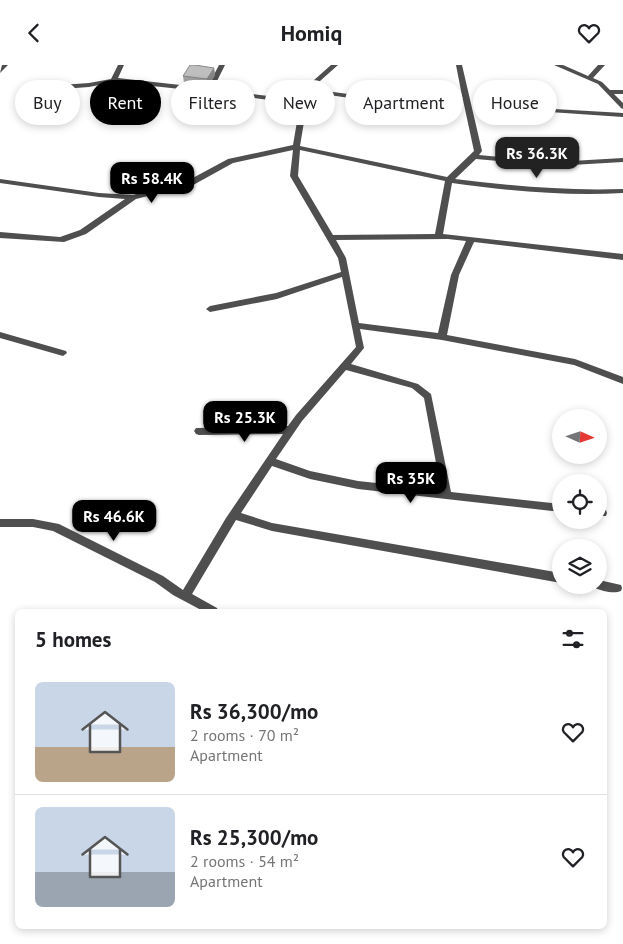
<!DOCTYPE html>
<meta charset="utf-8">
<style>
body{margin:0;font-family:"PT Sans",sans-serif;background:#f6f6f6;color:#202124;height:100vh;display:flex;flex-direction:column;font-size:19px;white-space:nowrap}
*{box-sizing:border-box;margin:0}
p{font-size:16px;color:#757577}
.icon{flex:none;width:28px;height:28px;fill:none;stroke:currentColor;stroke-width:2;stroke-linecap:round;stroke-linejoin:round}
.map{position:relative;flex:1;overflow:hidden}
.details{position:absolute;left:15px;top:544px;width:592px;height:320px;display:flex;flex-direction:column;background:#fff;border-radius:8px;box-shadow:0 2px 8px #0003}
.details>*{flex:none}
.hud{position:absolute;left:15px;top:15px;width:594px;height:45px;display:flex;gap:10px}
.needle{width:32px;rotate:93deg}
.tools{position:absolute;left:552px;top:344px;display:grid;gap:10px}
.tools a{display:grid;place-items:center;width:55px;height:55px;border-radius:50%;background:#fff;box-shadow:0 2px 8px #0003;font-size:25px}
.price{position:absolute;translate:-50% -42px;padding:0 11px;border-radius:10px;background:#000;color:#fff;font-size:16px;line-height:32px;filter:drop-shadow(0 1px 2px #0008)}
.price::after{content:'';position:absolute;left:50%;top:30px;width:15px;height:11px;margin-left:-8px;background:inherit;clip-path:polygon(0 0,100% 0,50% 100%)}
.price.current{background:#222;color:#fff}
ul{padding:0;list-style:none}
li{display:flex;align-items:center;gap:15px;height:125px;padding:0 20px}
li+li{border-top:1px solid #e0e0e0}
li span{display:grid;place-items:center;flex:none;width:140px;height:100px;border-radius:8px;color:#555}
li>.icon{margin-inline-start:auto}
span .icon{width:60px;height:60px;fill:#fffc;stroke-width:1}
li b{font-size:21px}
h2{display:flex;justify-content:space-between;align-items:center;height:60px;padding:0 20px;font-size:21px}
.pill{padding:0 18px;border-radius:22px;background:#fff;box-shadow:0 2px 8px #0003;font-size:18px;line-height:45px}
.pill.current{background:#000;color:#fff}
header{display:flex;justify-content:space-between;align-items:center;height:65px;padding:0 20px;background:#fff;font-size:22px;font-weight:600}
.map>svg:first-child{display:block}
</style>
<header><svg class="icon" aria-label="back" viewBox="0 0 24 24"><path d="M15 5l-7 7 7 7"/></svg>Homiq<svg class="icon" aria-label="heart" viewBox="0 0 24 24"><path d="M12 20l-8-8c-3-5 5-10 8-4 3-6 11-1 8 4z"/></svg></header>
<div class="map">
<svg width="623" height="879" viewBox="0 0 623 879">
<rect width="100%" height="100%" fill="#fff"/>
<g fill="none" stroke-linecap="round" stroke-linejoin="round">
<path fill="#4f4f4f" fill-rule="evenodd" d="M 118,0 L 124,0 L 118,13 L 207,23 L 219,0 L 225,0 L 213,24 L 301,35 L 304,24 L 331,0 L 338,0 L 311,24 L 363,31 L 462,31 L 456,0 L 462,0 L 482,86 L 479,90 L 554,97 L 623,93 L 623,97 L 554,101 L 476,94 L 455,114 C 512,121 566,126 623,124 L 623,128 C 565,131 510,126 452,118 L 443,169 L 623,189 L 623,195 L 474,177 L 459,210 L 447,270 L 575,294 L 623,312 L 623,319 L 574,300 L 442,275 L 360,264 L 364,283 L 351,299 L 418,319 L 431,329 L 451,427 L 561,439 L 561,447 L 358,424 L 310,414 L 272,401 L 241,448 L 272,458 L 561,508 L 561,518 L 272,466 L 236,455 L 192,529 L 217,543 L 218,546 L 203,546 L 173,530 L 155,517 L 53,466 L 33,462 L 0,462 L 0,454 L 33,454 L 59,459 L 163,511 L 183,525 L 226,453 L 283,369 L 199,370 L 196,369 L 194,366 L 196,363 L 288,361 L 296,350 L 356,282 L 342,212 L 277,234 L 210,247 L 206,244 L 210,241 L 276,228 L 341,207 L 338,193 L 290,111 L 293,85 L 233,98 L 195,119 L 136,134 L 86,169 L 64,177 L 0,173 L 0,167 L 60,172 L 80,165 L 125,134 L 99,132 L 0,118 L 0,114 L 99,128 L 133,130 L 189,115 L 228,94 L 293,80 L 300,39 L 209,27 L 114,17 L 89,22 L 62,24 L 48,28 L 36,43 L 31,42 L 44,26 L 61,20 L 89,18 L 111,14 ZM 309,27 L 363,35 L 463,35 L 474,86 L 447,112 L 300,81 ZM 300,85 L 445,116 L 435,169 L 333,170 L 298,111 ZM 448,174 L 466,176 L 451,210 L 438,268 L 359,258 L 346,193 L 336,175 ZM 346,305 L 412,323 L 424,333 L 441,425 L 358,416 L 310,406 L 276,394 L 302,356 Z
M 554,0 L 563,0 L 588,11 L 598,0 L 605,0 L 593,13 L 602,17 L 610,25 L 623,25 L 623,29 L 614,29 L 623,38 L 623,44 L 621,43 L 598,19 Z
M 537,43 L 623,48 L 623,52 L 535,46 L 534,45 Z
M 0,267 L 66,286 L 67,288 L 63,291 L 0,273 Z
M 599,443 L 606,445 L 607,448 L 606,451 L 599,451 Z
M 599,515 L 621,520 L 622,523 L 621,526 C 614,529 602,526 595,523 L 594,520 L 599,520 Z"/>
<path fill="#4f4f4f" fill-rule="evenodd" d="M 2,0 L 8,0 L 0,8 Z"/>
</g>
<path fill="#a4a4a4" d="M 214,3 L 215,10 L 208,22 L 184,18 L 183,11 Z"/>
<path fill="#868686" d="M 214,3 L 215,10 L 208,22 L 207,14 Z"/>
<path fill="#bfbfbf" stroke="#868686" d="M 190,0 L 195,0 L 214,3 L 207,14 L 183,11 Z"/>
</svg>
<div class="tools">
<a><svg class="needle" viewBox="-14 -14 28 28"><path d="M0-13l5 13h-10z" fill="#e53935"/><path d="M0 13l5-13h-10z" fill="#757577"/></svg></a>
<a><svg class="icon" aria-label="locate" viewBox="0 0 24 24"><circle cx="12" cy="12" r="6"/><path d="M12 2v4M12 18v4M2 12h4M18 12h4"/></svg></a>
<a><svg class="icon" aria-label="layers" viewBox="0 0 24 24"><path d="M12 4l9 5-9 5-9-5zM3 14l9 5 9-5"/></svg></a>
</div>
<b class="price current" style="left:537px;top:114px">Rs 36.3K</b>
<b class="price" style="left:152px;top:139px">Rs 58.4K</b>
<b class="price" style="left:245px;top:378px">Rs 25.3K</b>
<b class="price" style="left:411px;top:439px">Rs 35K</b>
<b class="price" style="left:114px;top:477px">Rs 46.6K</b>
<div class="hud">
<a class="pill">Buy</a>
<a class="pill current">Rent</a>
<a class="pill">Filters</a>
<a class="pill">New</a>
<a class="pill">Apartment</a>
<a class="pill">House</a>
</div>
<section class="details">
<h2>5 homes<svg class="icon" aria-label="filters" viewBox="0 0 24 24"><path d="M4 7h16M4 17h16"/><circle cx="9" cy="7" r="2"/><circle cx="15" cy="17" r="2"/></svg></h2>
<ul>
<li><span style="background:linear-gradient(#c9d6e8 65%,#b9a48a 0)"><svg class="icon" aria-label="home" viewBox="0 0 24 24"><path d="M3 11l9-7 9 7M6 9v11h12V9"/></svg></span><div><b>Rs 36,300/mo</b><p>2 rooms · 70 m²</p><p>Apartment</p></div><svg class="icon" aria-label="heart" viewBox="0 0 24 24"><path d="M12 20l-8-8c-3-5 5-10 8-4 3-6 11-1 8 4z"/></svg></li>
<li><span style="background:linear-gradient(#c9d6e8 65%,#9aa5b1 0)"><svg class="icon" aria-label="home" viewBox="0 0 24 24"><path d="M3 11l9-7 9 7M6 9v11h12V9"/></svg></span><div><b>Rs 25,300/mo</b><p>2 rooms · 54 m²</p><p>Apartment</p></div><svg class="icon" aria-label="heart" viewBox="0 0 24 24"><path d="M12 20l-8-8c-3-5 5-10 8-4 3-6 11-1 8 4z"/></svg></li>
</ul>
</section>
</div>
